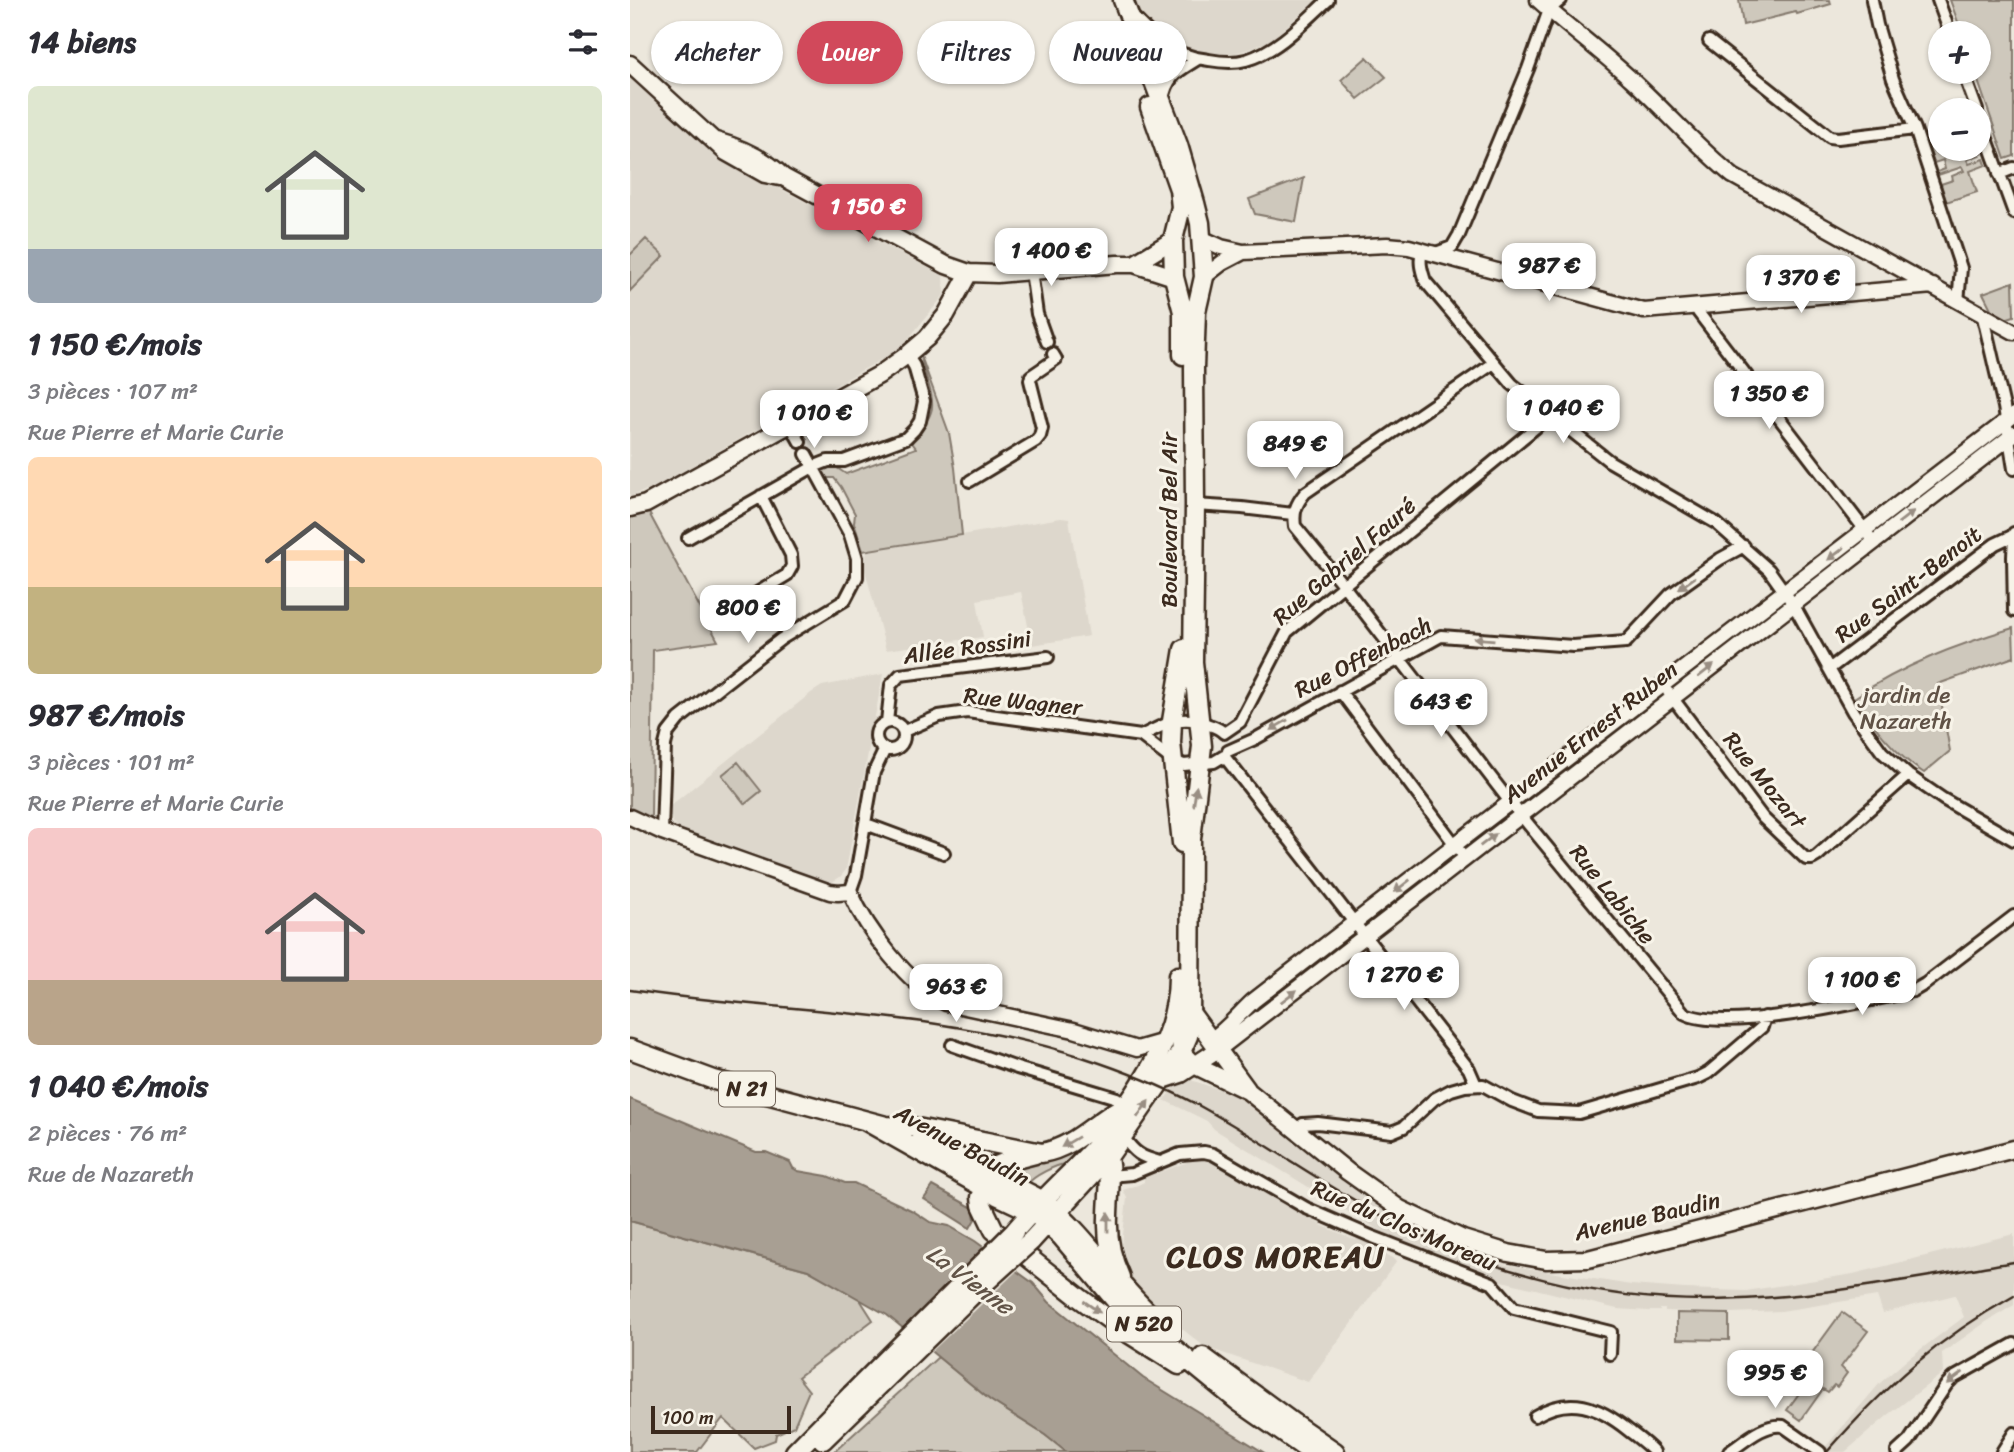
<!DOCTYPE html>
<html lang="fr">
<meta charset="utf-8">
<style>
body{margin:0;font-family:Sriracha,sans-serif;background:#f2f2f3;color:#2b2b33;height:100vh;display:flex;flex-direction:column;font-size:26px;white-space:nowrap}
*{box-sizing:border-box;margin:0}
p{font-size:23px;color:#7c7c81}
.icon{flex:none;width:38px;height:38px;fill:none;stroke:currentColor;stroke-width:2;stroke-linecap:round;stroke-linejoin:round}
.map{position:relative;flex:1;overflow:hidden}
.drawer{display:flex;flex-direction:column;background:#fff;width:630px}
.drawer>*{flex:none}
.banner{position:absolute;left:21px;top:21px;width:665px;height:63px;display:flex;gap:14px}
.controls{position:absolute;left:1298px;top:21px;display:grid;gap:14px}
.controls a{display:grid;place-items:center;width:63px;height:63px;border-radius:50%;background:#fff;box-shadow:0 2px 5px #0004;font-size:35px}
.scale{position:absolute;left:21px;bottom:18px;width:140px;box-sizing:border-box;padding-left:7px;border:4px solid #3b2a1e;border-top:0;font-size:19px;line-height:24px;white-space:nowrap;color:#3b2a1e;-webkit-text-stroke:5px #f7f3e8;paint-order:stroke}
.price{position:absolute;translate:-50% -60px;padding:0 16px;border-radius:14px;background:#fff;color:#222;font-size:23px;line-height:46px;filter:drop-shadow(0 2px 4px #0008)}
.price::after{content:'';position:absolute;left:50%;top:42px;width:21px;height:16px;margin-left:-10px;background:inherit;clip-path:polygon(0 0,100% 0,50% 100%)}
.price.selected{background:#d1495b;color:#fff}
ul{padding:0;list-style:none}
li{display:grid;align-content:center;gap:14px;height:371px;padding:0 28px}
li span{display:grid;place-items:center;height:217px;border-radius:10px;color:#555}
li>.icon{margin-inline-start:auto}
span .icon{width:126px;height:126px;fill:#fffc;stroke-width:1}
li b{font-size:30px}
h2{display:flex;justify-content:space-between;align-items:center;height:84px;padding:0 28px;font-size:30px}
.tag{padding:0 24px;border-radius:32px;background:#fff;box-shadow:0 2px 5px #0004;font-size:24px;line-height:63px}
.tag.selected{background:#d1495b;color:#fff}
main{display:flex;flex:1;min-height:0}
.map>svg:first-child{display:block}
</style>
<main>
<section class="drawer">
<h2>14 biens<svg class="icon" aria-label="filters" viewBox="0 0 24 24"><path d="M4 7h16M4 17h16"/><circle cx="9" cy="7" r="2"/><circle cx="15" cy="17" r="2"/></svg></h2>
<ul>
<li><span style="background:linear-gradient(#dfe7d0 75%,#9aa5b1 0)"><svg class="icon" aria-label="home" viewBox="0 0 24 24"><path d="M3 11l9-7 9 7M6 9v11h12V9"/></svg></span><div><b>1 150 €/mois</b><p>3 pièces · 107 m²</p><p>Rue Pierre et Marie Curie</p></div></li>
<li><span style="background:linear-gradient(#ffd9b3 60%,#c2b280 0)"><svg class="icon" aria-label="home" viewBox="0 0 24 24"><path d="M3 11l9-7 9 7M6 9v11h12V9"/></svg></span><div><b>987 €/mois</b><p>3 pièces · 101 m²</p><p>Rue Pierre et Marie Curie</p></div></li>
<li><span style="background:linear-gradient(#f6c9c9 70%,#b9a48a 0)"><svg class="icon" aria-label="home" viewBox="0 0 24 24"><path d="M3 11l9-7 9 7M6 9v11h12V9"/></svg></span><div><b>1 040 €/mois</b><p>2 pièces · 76 m²</p><p>Rue de Nazareth</p></div></li>
</ul>
</section>
<div class="map">
<svg width="1384" height="1452" viewBox="0 0 1384 1452">
<rect width="100%" height="100%" fill="#ece7dc"/>
<filter id="ink" filterUnits="userSpaceOnUse"><feTurbulence type="fractalNoise" baseFrequency=".0143" numOctaves="2"/><feDisplacementMap in="SourceGraphic" scale="14" xChannelSelector="R" yChannelSelector="G"/><feConvolveMatrix kernelMatrix="1 2 1 2 8 2 1 2 1" color-interpolation-filters="sRGB"/></filter>
<g filter="url(#ink)">
<path fill="#ddd7cc" d="M 502,0 L 686,0 L 641,40 L 620,49 L 605,53 L 588,54 L 573,53 L 540,40 L 525,30 L 515,20 Z
M 0,73 L 78,150 L 313,276 L 314,295 L 270,349 L 26,486 L 0,497 Z
M 431,518 L 439,519 L 459,636 L 402,645 L 391,592 L 347,600 L 353,637 L 256,650 L 234,566 L 237,551 Z
M 253,674 L 216,870 L 210,877 L 202,882 L 191,882 L 55,834 L 44,825 L 39,812 L 40,806 L 181,693 L 192,686 Z
M 558,1079 L 602,1094 L 623,1106 L 711,1180 L 759,1214 L 805,1237 L 871,1264 L 1001,1285 L 1055,1289 L 1116,1291 L 1223,1274 L 1384,1234 L 1384,1305 L 1356,1322 L 1312,1353 L 1313,1373 L 1257,1416 L 1215,1452 L 1191,1452 L 1250,1383 L 1279,1358 L 1334,1317 L 1325,1295 L 1253,1313 L 1247,1296 L 1151,1311 L 1100,1313 L 1035,1311 L 1035,1309 L 1030,1309 L 1030,1311 L 1019,1311 L 987,1309 L 864,1279 L 750,1231 L 584,1129 L 577,1121 L 534,1100 L 545,1086 Z
M 572,1160 L 585,1163 L 693,1226 L 726,1240 L 729,1237 L 767,1261 L 678,1382 L 575,1347 L 518,1302 L 499,1277 L 500,1275 L 492,1244 L 497,1198 L 493,1190 L 508,1185 L 514,1182 L 514,1178 L 560,1161 Z"/>
<path fill="#cec8bc" stroke="#84796d" stroke-width="2" d="M 1109,0 L 1200,0 L 1201,4 L 1167,14 L 1166,12 L 1113,25 Z
M 1320,0 L 1384,0 L 1384,156 L 1375,159 L 1345,72 L 1349,72 L 1349,33 L 1332,33 Z
M 737,57 L 756,77 L 728,99 L 711,80 Z
M 1311,129 L 1311,149 L 1326,149 L 1329,156 L 1350,148 L 1352,154 L 1337,160 L 1339,164 L 1354,159 L 1356,165 L 1340,171 L 1347,192 L 1316,202 L 1311,184 L 1323,180 L 1322,176 L 1334,171 L 1332,167 L 1308,175 L 1307,172 L 1315,169 L 1313,160 L 1304,163 L 1294,134 Z
M 674,178 L 666,222 L 625,214 L 619,199 Z
M 16,239 L 34,256 L 0,291 L 0,255 Z
M 1383,282 L 1384,316 L 1375,319 L 1362,311 L 1353,293 Z
M 291,356 L 319,433 L 325,468 L 332,535 L 233,551 L 224,523 L 225,514 L 211,487 L 204,478 L 197,478 L 192,472 L 194,467 L 204,466 L 216,474 L 286,448 L 280,440 C 287,432 298,423 301,412 C 306,398 293,372 291,356 Z
M 19,513 L 88,641 L 23,650 L 21,819 L 0,809 L 0,517 Z
M 1383,628 L 1384,657 L 1308,684 L 1320,751 L 1294,773 C 1264,754 1244,726 1224,698 C 1273,665 1326,645 1383,628 Z
M 108,762 L 131,791 L 115,804 L 92,775 Z
M 468,1129 L 435,1164 C 426,1165 403,1176 398,1184 L 369,1170 Z
M 0,1221 L 178,1270 L 229,1298 L 243,1320 L 168,1377 L 179,1391 L 164,1426 L 146,1434 L 145,1440 L 124,1448 L 93,1418 L 67,1452 L 0,1452 Z
M 1212,1312 L 1238,1331 L 1211,1367 L 1217,1373 L 1207,1387 L 1204,1385 L 1198,1392 L 1193,1389 L 1171,1420 L 1157,1410 L 1175,1385 L 1174,1380 L 1177,1376 L 1173,1374 L 1175,1368 L 1171,1366 L 1170,1359 L 1179,1357 Z
M 1047,1313 L 1099,1314 L 1099,1340 L 1047,1339 Z
M 308,1357 L 360,1400 L 415,1435 L 438,1452 L 204,1452 Z"/>
<path fill="#a89f93" stroke="#7c7064" stroke-width="2" d="M 0,1099 L 126,1152 L 136,1152 L 160,1162 L 163,1168 L 168,1171 L 197,1176 L 215,1183 L 224,1183 L 283,1211 L 300,1222 L 319,1226 L 345,1241 L 403,1283 L 419,1302 L 513,1378 L 633,1452 L 436,1452 L 415,1435 L 360,1400 L 257,1315 L 178,1270 L 0,1221 Z
M 303,1186 L 343,1208 L 345,1219 L 340,1228 L 294,1199 Z"/>
<path fill="#ece7dc" d="M 358,1246 L 389,1269 L 299,1354 L 271,1331 L 318,1281 Z"/>
<g fill="none" stroke-linecap="round" stroke-linejoin="round">
<defs>
<path id="minor" d="M 1242,0 L 1247,25 L 1263,79 L 1285,129 L 1331,268 L 1328,302
M 1308,0 L 1320,33
M 919,10 L 931,0
M 502,16 C 511,24 519,34 529,41 C 544,52 561,58 579,60 C 590,62 605,63 616,60 C 648,51 675,21 698,0
M 1079,41 L 1200,137 L 1208,138 L 1285,129
M 1333,72 L 1347,110
M 533,100 C 537,75 549,71 568,59
M 1349,117 L 1384,213
M 1369,174 L 1384,168
M 792,250 C 789,262 791,269 795,281 L 882,384 L 979,461 L 1086,523 L 1139,570 L 1163,604 L 1223,712 L 1252,752 L 1278,775 L 1313,799 L 1384,840
M 806,253 L 822,247 L 829,235 L 898,69 L 919,10 L 919,0
M 401,271 L 407,314 L 417,342
M 1068,306 L 1068,312 L 1244,542
M 1353,317 L 1374,407 L 1384,469
M 864,363 L 675,493 C 666,504 663,512 665,526 L 714,586 L 880,802 L 1054,1013 C 1093,1034 1237,1001 1283,991 L 1295,984 L 1384,916
M 160,424 L 170,442
M 340,481 L 406,441 L 410,436 L 412,428 L 400,380 L 401,376 L 426,359 L 423,354
M 565,505 L 612,508 L 663,514
M 1384,533 L 1383,557 L 1384,611
M 58,538 L 183,467 L 198,461 L 214,461 L 276,438 L 284,430 L 290,421 L 294,401 L 284,366 L 277,355
M 97,611 L 157,575 L 162,566 L 161,555 L 131,496
M 1199,669 L 1365,544 L 1384,535
M 710,691 L 835,858
M 1038,692 L 1133,818 L 1176,859 L 1182,859 L 1187,856 L 1278,775
M 257,722 L 261,685 L 270,675 L 418,657
M246 736a14 14 0 1 1 28 0a14 14 0 1 1-28 0Z
M 274,731 L 309,716 L 337,712 L 511,736 L 542,760 L 554,765 L 584,762 L 594,756
M 594,733 L 610,722 L 657,632 L 905,428 L 919,414
M 511,736 C 536,724 551,713 579,725 C 585,727 589,728 594,733
M 598,751 L 625,739 L 811,636 L 943,646 L 996,642 L 1041,594 L 1090,559 L 1114,546
M 594,756 L 839,1069 L 846,1085
M 236,824 L 314,853
M 32,832 L 35,745 L 38,733 L 49,719 L 151,639 L 215,600 L 227,577 L 227,558 L 220,535 L 176,454
M 220,892 L 226,875 L 244,772 L 255,749
M 322,1045 L 387,1068 L 487,1098 L 497,1105
M 665,1129 L 673,1124 L 688,1123 L 762,1132 L 774,1127 L 804,1099 L 821,1090 L 835,1086 L 853,1085 L 882,1101 L 908,1111 L 949,1113 L 1068,1078 L 1078,1073 L 1132,1027 L 1135,1017
M 493,1137 C 505,1153 510,1157 530,1162
M 480,1176 L 502,1174 L 550,1154 L 574,1152 L 583,1154 L 676,1208 L 743,1237 L 862,1283 L 884,1308 L 981,1332 L 980,1354
M 905,1416 C 940,1395 968,1406 998,1430 C 1007,1437 1017,1444 1024,1452
M 1099,1452 C 1114,1442 1134,1423 1153,1426 L 1190,1452
M 1267,1452 L 1279,1441 L 1317,1384 L 1323,1378 L 1384,1344
M 1372,1452 L 1384,1433"/>
<path id="tertiary" d="M 908,0 C 938,27 972,52 1002,80 C 1037,112 1067,147 1103,176 L 1384,332
M 571,238 L 591,247 L 613,252 L 757,245 L 779,247 L 1014,311 L 1303,286
M 574,277 L 592,263 L 613,252
M 0,817 L 32,832 L 200,892 L 208,893 L 220,892 C 237,930 278,985 316,1003 L 444,1030 L 507,1049 L 535,1041
M 581,1040 C 597,1029 609,1014 623,1001 L 840,833 L 1384,415
M 588,1050 L 1384,434"/>
<path id="secondary" d="M 0,64 L 96,152 L 135,174 L 150,177
M 86,141 C 111,148 134,158 153,177 L 316,265 L 339,273 L 367,274 L 487,264 L 504,264 L 544,277
M 504,264 L 543,240
M 0,508 L 16,504 L 249,375 L 277,355 L 297,338 L 316,315 L 339,273
M 549,1001 C 552,1018 549,1035 551,1052 L 564,1065 L 618,1091 L 718,1172 L 770,1209 L 833,1239 L 878,1253 L 916,1260 L 958,1259 L 1384,1149
M 560,1011 L 617,1089
M 533,1072 L 533,1080 L 551,1074 L 588,1050"/>
<path id="primary" d="M 520,107 L 549,189 L 551,207 L 543,240 L 544,277 L 553,312 L 553,355
M 552,843 L 541,743 L 542,721 L 554,649
M 0,1049 L 84,1080 L 256,1126 L 282,1127 L 412,1153 C 444,1147 463,1124 491,1108
M 236,1121 L 367,1195 L 403,1212 L 431,1236 L 486,1301 L 608,1401 L 681,1452
M 291,1140 C 322,1154 353,1169 383,1185 C 393,1191 406,1196 416,1203 C 458,1237 486,1285 526,1320
M 476,1150 C 483,1172 478,1195 478,1217 C 477,1238 481,1258 490,1277
M 364,1167 L 378,1161 L 405,1154
M 351,1197 L 352,1205 L 364,1230 L 451,1299 L 495,1331 L 549,1365
M 384,1232 C 416,1194 456,1161 487,1122 C 493,1114 498,1103 504,1095 C 529,1056 548,1024 548,976
M 401,1241 L 478,1157 L 551,1052 L 558,1036 L 560,1026 L 561,839 L 572,746 L 563,662 L 565,505 L 564,368 L 566,312 L 574,277 L 570,223 L 565,203 L 548,145 L 493,0
M 573,1357 L 663,1423 L 705,1452
M 193,1440 L 230,1404
M 165,1452 L 221,1395"/>
</defs>
<use href="#minor" stroke="#3b2a1e" stroke-width="16"/>
<use href="#tertiary" stroke="#3b2a1e" stroke-width="19"/>
<use href="#secondary" stroke="#3b2a1e" stroke-width="21"/>
<use href="#primary" stroke="#3b2a1e" stroke-width="23"/>
<use href="#minor" stroke="#f7f3e8" stroke-width="10"/>
<use href="#tertiary" stroke="#f7f3e8" stroke-width="14"/>
<use href="#secondary" stroke="#f7f3e8" stroke-width="16"/>
<use href="#primary" stroke="#f7f3e8" stroke-width="18"/>
<path stroke="#3b2a1e" stroke-width="2.5" d="M 0,990 C 151,1013 306,1009 452,1057 C 492,1070 530,1085 566,1104 C 633,1140 693,1185 760,1220 C 858,1272 970,1301 1081,1300 C 1182,1299 1285,1278 1384,1262
M 1197,1452 C 1254,1387 1308,1338 1384,1296"/>
<defs>
<path id="primary-bridge" d="M 221,1395 L 384,1232
M 230,1404 L 348,1289 L 401,1241"/>
</defs>
<use href="#primary-bridge" stroke="#3b2a1e" stroke-width="23" stroke-linecap="butt"/>
<use href="#primary-bridge" stroke="#f7f3e8" stroke-width="18"/>
</g>
<defs><path id="oneway-solid" d="M-6-.8H1V-3.2L6.5 0L1 3.2V.8H-6Z" transform="scale(1.75)"/></defs>
<g fill="#998e83">
<use href="#oneway-solid" transform="translate(1276 517) rotate(-38)"/>
<use href="#oneway-solid" transform="translate(1206 554) rotate(143)"/>
<use href="#oneway-solid" transform="translate(1057 583) rotate(145)"/>
<use href="#oneway-solid" transform="translate(854 639) rotate(-175)"/>
<use href="#oneway-solid" transform="translate(1076 671) rotate(-38)"/>
<use href="#oneway-solid" transform="translate(649 725) rotate(150)"/>
<use href="#oneway-solid" transform="translate(565 796) rotate(-82)"/>
<use href="#oneway-solid" transform="translate(858 840) rotate(-38)"/>
<use href="#oneway-solid" transform="translate(772 886) rotate(142)"/>
<use href="#oneway-solid" transform="translate(659 996) rotate(-37)"/>
<use href="#oneway-solid" transform="translate(513 1109) rotate(-55)"/>
<use href="#oneway-solid" transform="translate(440 1142) rotate(149)"/>
<use href="#oneway-solid" transform="translate(478 1222) rotate(-90)"/>
<use href="#oneway-solid" transform="translate(462 1307) rotate(35)"/>
<use href="#oneway-solid" transform="translate(1325 1378) rotate(144)"/>
</g>
</g>
<g text-anchor="middle" stroke-width="6" stroke-linejoin="round" paint-order="stroke">
<g fill="#f7f3e8" stroke="#73665b" stroke-width="2">
<rect x="89" y="1071.5" width="56" height="35" rx="5"/>
<rect x="477" y="1306.5" width="74" height="35" rx="5"/>
</g>
<g font-size="21" font-weight="bold" fill="#3b2a1e">
<text x="117" y="1096">N 21</text>
<text x="514" y="1331">N 520</text>
</g>
<g font-size="23" fill="#3b2a1e" stroke="#f7f3e8">
<text transform="translate(539 520) rotate(-90)" y="8">Boulevard Bel Air</text>
<text transform="translate(714 561) rotate(-41)" y="8">Rue Gabriel Fauré</text>
<text transform="translate(1278 584) rotate(-37)" y="8">Rue Saint-Benoit</text>
<text transform="translate(337 647) rotate(-8)" y="8">Allée Rossini</text>
<text transform="translate(733 657) rotate(-27)" y="8">Rue Offenbach</text>
<text transform="translate(393 701) rotate(6)" y="8">Rue Wagner</text>
<text transform="translate(960 732) rotate(-38)" y="8">Avenue Ernest Ruben</text>
<text transform="translate(1135 780) rotate(51)" y="8">Rue Mozart</text>
<text transform="translate(983 894) rotate(51)" y="8">Rue Labiche</text>
<text transform="translate(332 1145) rotate(28)" y="8">Avenue Baudin</text>
<text transform="translate(1017 1216) rotate(-13)" y="8">Avenue Baudin</text>
<text transform="translate(774 1225) rotate(23)" y="8">Rue du Clos Moreau</text>
</g>
<g font-size="23" fill="#605246" stroke="#f7f3e8">
<text x="1276" y="703">jardin de<tspan x="1276" dy="26">Nazareth</tspan></text>
</g>
<g font-size="24" font-style="italic" fill="#615347" stroke="#f7f3e8">
<text transform="translate(340 1280) rotate(36)" y="8">La Vienne</text>
</g>
<g font-size="30" font-weight="bold" letter-spacing="2" fill="#3b2a1e" stroke="#f7f3e8">
<text x="646" y="1267">CLOS MOREAU</text>
</g>
</g>
</svg>
<div class="controls">
<a>+</a>
<a>−</a>
</div>
<div class="scale">100 m</div>
<b class="price selected" style="left:238px;top:244px">1 150 €</b>
<b class="price" style="left:421px;top:288px">1 400 €</b>
<b class="price" style="left:919px;top:303px">987 €</b>
<b class="price" style="left:1171px;top:315px">1 370 €</b>
<b class="price" style="left:1139px;top:431px">1 350 €</b>
<b class="price" style="left:933px;top:445px">1 040 €</b>
<b class="price" style="left:184px;top:450px">1 010 €</b>
<b class="price" style="left:665px;top:481px">849 €</b>
<b class="price" style="left:118px;top:645px">800 €</b>
<b class="price" style="left:811px;top:739px">643 €</b>
<b class="price" style="left:774px;top:1012px">1 270 €</b>
<b class="price" style="left:1232px;top:1017px">1 100 €</b>
<b class="price" style="left:326px;top:1024px">963 €</b>
<b class="price" style="left:1145px;top:1410px">995 €</b>
<div class="banner">
<a class="tag">Acheter</a>
<a class="tag selected">Louer</a>
<a class="tag">Filtres</a>
<a class="tag">Nouveau</a>
</div>
</div>
</main>
